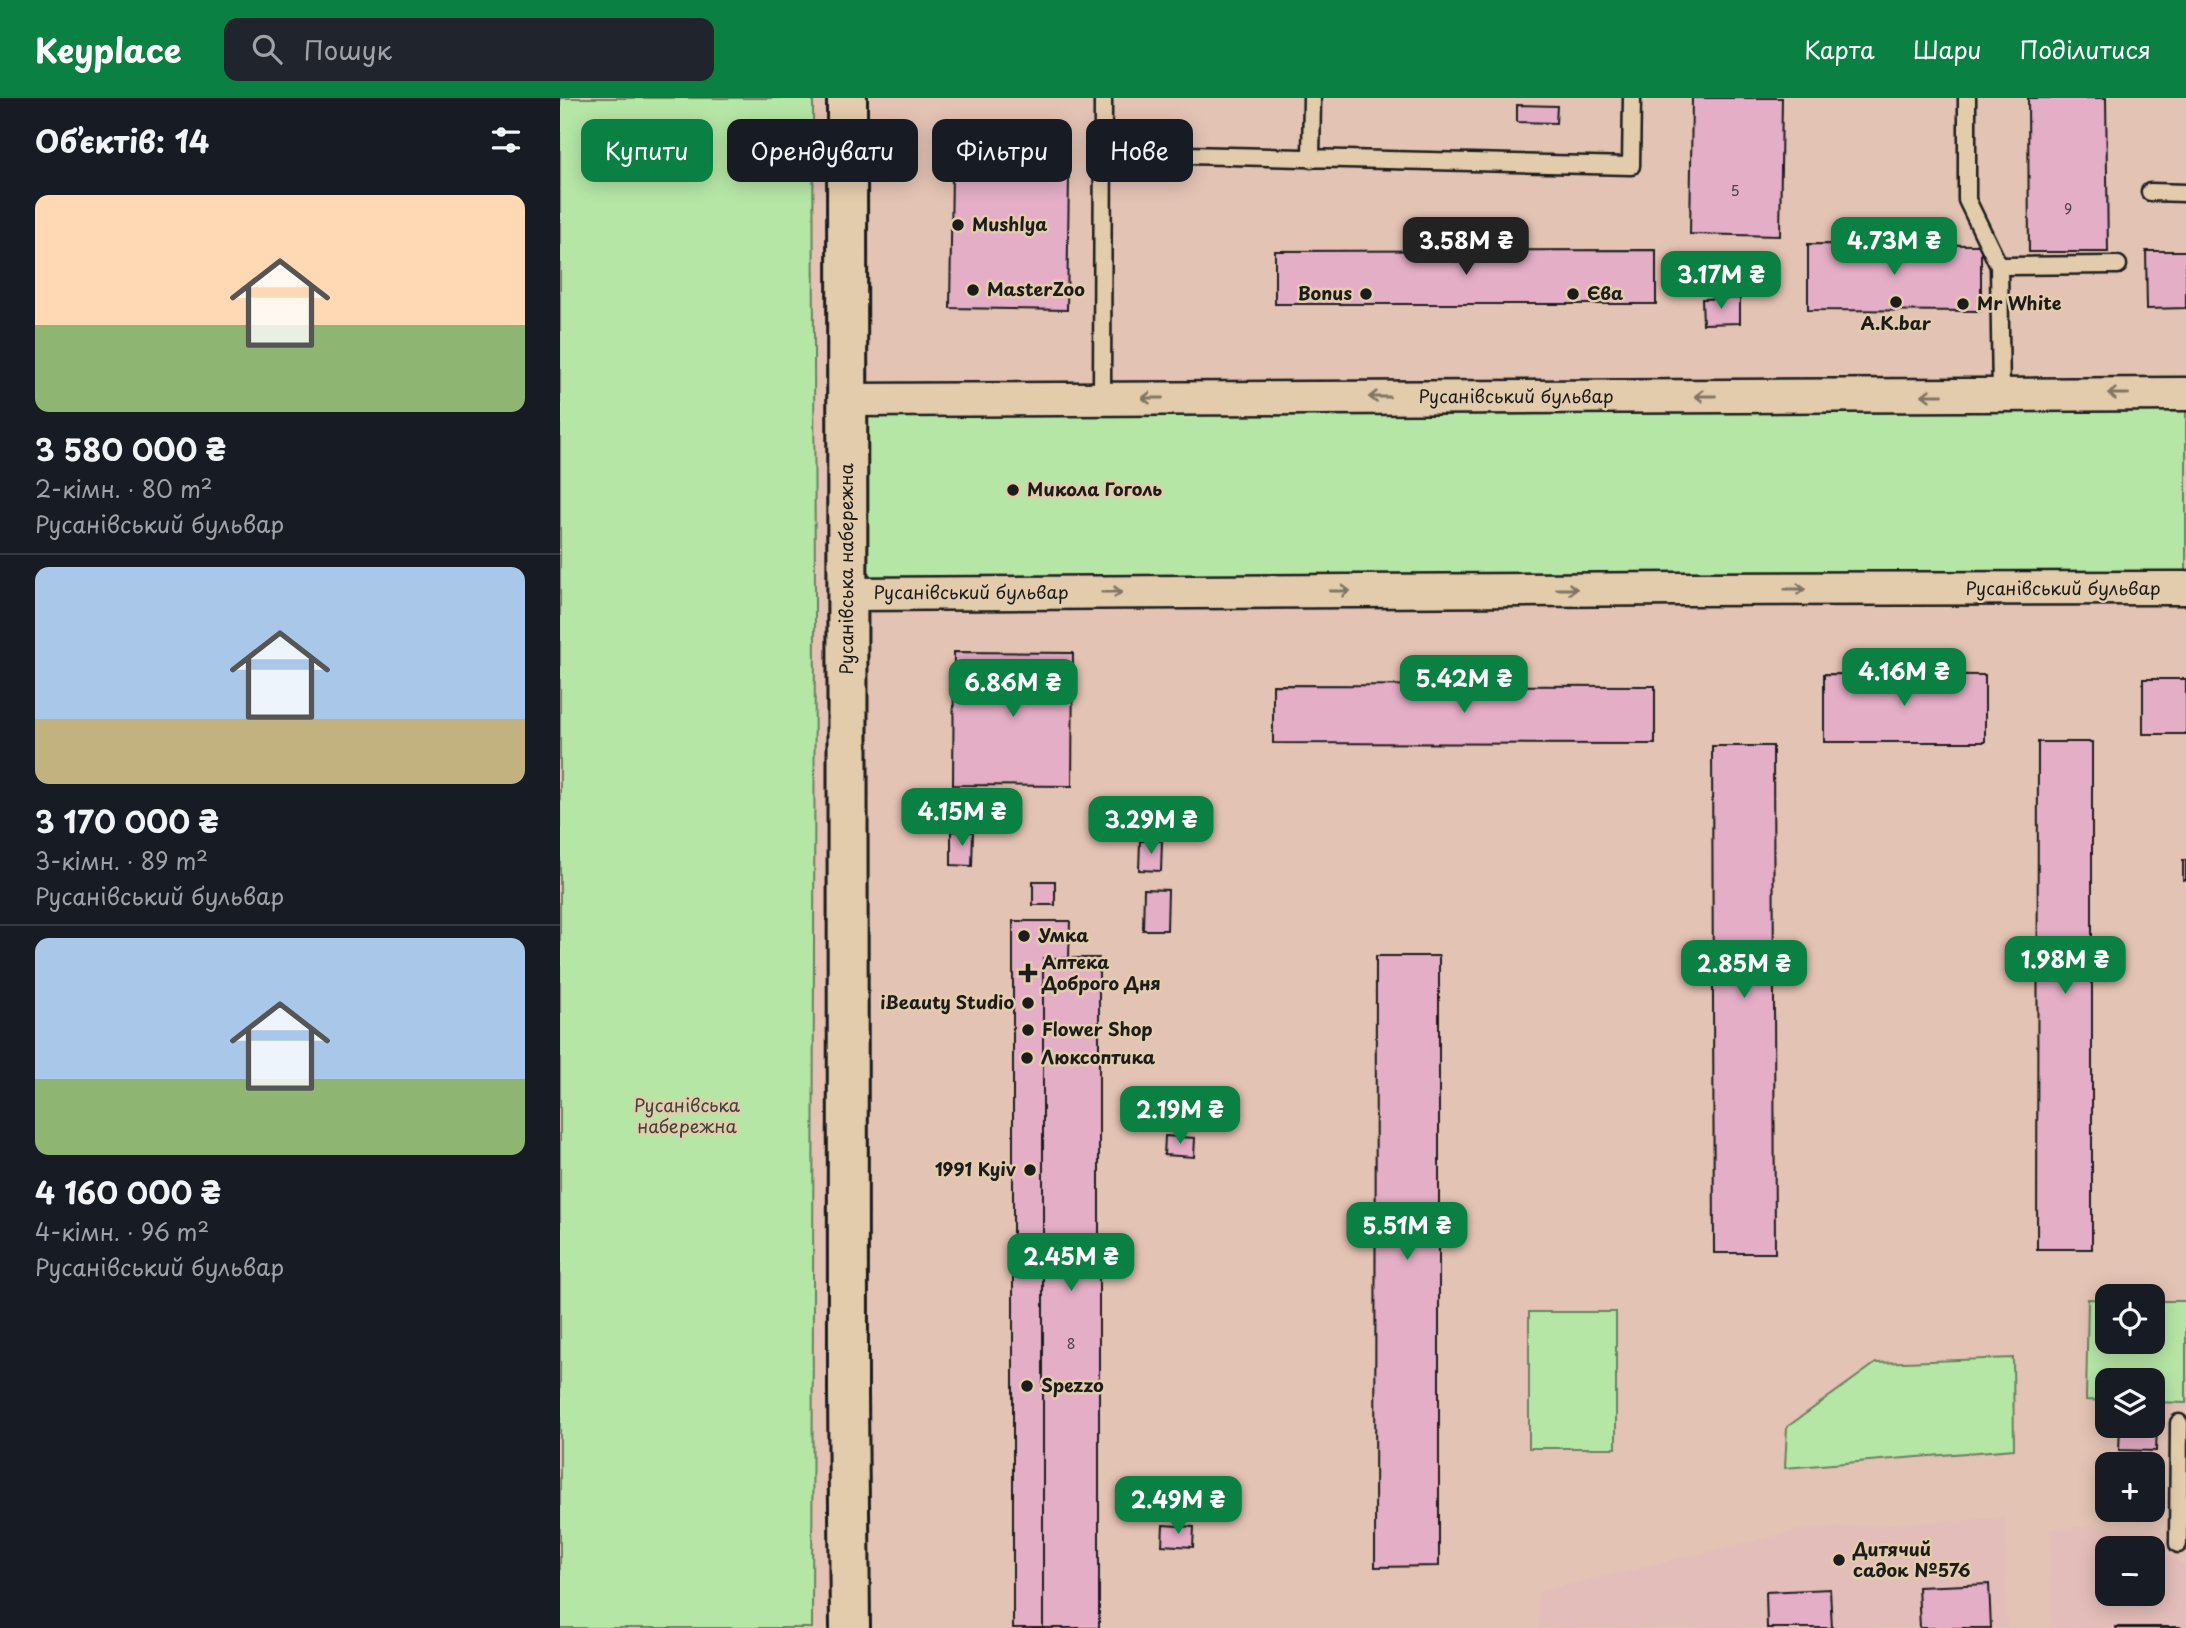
<!DOCTYPE html>
<html lang="uk">
<meta charset="utf-8">
<style>
body{margin:0;font-family:"Playpen Sans",sans-serif;background:#20242c;color:#f1f3f6;height:100vh;display:flex;flex-direction:column;font-size:26px;white-space:nowrap}
*{box-sizing:border-box;margin:0}
p{font-size:23px;color:#9ea1a6}
.icon{flex:none;width:38px;height:38px;fill:none;stroke:currentColor;stroke-width:2;stroke-linecap:round;stroke-linejoin:round}
.map{position:relative;flex:1;overflow:hidden}
.panel{display:flex;flex-direction:column;background:#171b24;width:560px}
.panel>*{flex:none}
.hud{position:absolute;left:21px;top:21px;width:665px;height:63px;display:flex;gap:14px}
.controls{position:absolute;left:1535px;top:1186px;display:grid;gap:14px}
.controls a{display:grid;place-items:center;width:70px;height:70px;border-radius:14px;background:#171b24;box-shadow:0 4px 18px #0003;font-size:35px}
.price{position:absolute;translate:-50% -60px;padding:0 16px;border-radius:14px;background:#0b8043;color:#fff;font-size:23px;line-height:46px;filter:drop-shadow(0 2px 4px #0008)}
.price::after{content:'';position:absolute;left:50%;top:42px;width:21px;height:16px;margin-left:-10px;background:inherit;clip-path:polygon(0 0,100% 0,50% 100%)}
.price.on{background:#222;color:#fff}
ul{padding:0;list-style:none}
li{display:grid;align-content:center;gap:14px;height:371px;padding:0 35px}
li+li{border-top:2px solid #363941}
li span{display:grid;place-items:center;height:217px;border-radius:14px;color:#555}
li>.icon{margin-inline-start:auto}
span .icon{width:126px;height:126px;fill:#fffc;stroke-width:1}
li b{font-size:30px}
h2{display:flex;justify-content:space-between;align-items:center;height:84px;padding:0 35px;font-size:30px}
.tag{padding:0 24px;border-radius:14px;background:#171b24;box-shadow:0 4px 18px #0003;font-size:24px;line-height:63px}
.tag.on{background:#0b8043;color:#fff}
header{display:flex;align-items:center;gap:42px;box-sizing:border-box;height:98px;padding:0 35px;background:#0b8043;color:#fff}
header strong{font-size:33px}
nav{display:flex;gap:38px;margin-inline-start:auto;font-size:24px}
.search{width:490px;height:63px;background:#20242c;display:flex;align-items:center;gap:18px;box-sizing:border-box;padding:0 24px;border-radius:14px;color:#9ea1a6;font-size:26px}
main{display:flex;flex:1;min-height:0}
.map>svg:first-child{display:block}
</style>
<header>
<strong>Keyplace</strong>
<div class="search"><svg class="icon" aria-label="search" viewBox="0 0 24 24"><circle cx="10" cy="10" r="6"/><path d="M15 15l6 6"/></svg>Пошук</div>
<nav><a>Карта</a><a>Шари</a><a>Поділитися</a></nav>
</header>
<main>
<section class="panel">
<h2>Об’єктів: 14<svg class="icon" aria-label="filters" viewBox="0 0 24 24"><path d="M4 7h16M4 17h16"/><circle cx="9" cy="7" r="2"/><circle cx="15" cy="17" r="2"/></svg></h2>
<ul>
<li><span style="background:linear-gradient(#ffd9b3 60%,#8fb573 0)"><svg class="icon" aria-label="home" viewBox="0 0 24 24"><path d="M3 11l9-7 9 7M6 9v11h12V9"/></svg></span><div><b>3 580 000 ₴</b><p>2-кімн. · 80 m²</p><p>Русанівський бульвар</p></div></li>
<li><span style="background:linear-gradient(#a9c7e8 70%,#c2b280 0)"><svg class="icon" aria-label="home" viewBox="0 0 24 24"><path d="M3 11l9-7 9 7M6 9v11h12V9"/></svg></span><div><b>3 170 000 ₴</b><p>3-кімн. · 89 m²</p><p>Русанівський бульвар</p></div></li>
<li><span style="background:linear-gradient(#a9c7e8 65%,#8fb573 0)"><svg class="icon" aria-label="home" viewBox="0 0 24 24"><path d="M3 11l9-7 9 7M6 9v11h12V9"/></svg></span><div><b>4 160 000 ₴</b><p>4-кімн. · 96 m²</p><p>Русанівський бульвар</p></div></li>
</ul>
</section>
<div class="map">
<svg width="1626" height="1530" viewBox="0 0 1626 1530">
<rect width="100%" height="100%" fill="#e3c3b4"/>
<filter id="ink" filterUnits="userSpaceOnUse"><feTurbulence type="fractalNoise" baseFrequency=".0143" numOctaves="2"/><feDisplacementMap in="SourceGraphic" scale="14" xChannelSelector="R" yChannelSelector="G"/><feConvolveMatrix kernelMatrix="1 2 1 2 8 2 1 2 1" color-interpolation-filters="sRGB"/></filter>
<g filter="url(#ink)">
<path fill="#e3bdb9" d="M 1445,1420 L 1447,1530 L 979,1530 L 978,1494 L 1245,1431 Z
M 1547,1429 L 1591,1451 L 1547,1451 L 1547,1496 L 1592,1496 L 1593,1451 L 1626,1468 L 1626,1530 L 1491,1530 L 1490,1430 Z"/>
<path fill="#b6e6a6" stroke="#698161" stroke-width="2" d="M 0,0 L 253,0 L 255,506 L 252,1530 L 0,1530 Z
M 1626,297 L 1626,489 L 288,496 L 286,302 Z
M 1528,1201 L 1547,1202 L 1547,1244 L 1592,1244 L 1593,1203 L 1626,1203 L 1626,1305 L 1593,1304 L 1592,1283 L 1547,1283 L 1547,1303 L 1526,1302 Z
M 969,1214 L 1056,1214 L 1056,1350 L 969,1350 Z
M 1453,1260 L 1454,1351 L 1225,1370 L 1227,1329 L 1316,1265 Z"/>
<path fill="#e4aec6" stroke="#1c1c1c" stroke-width="2" d="M 1132,0 L 1222,0 L 1220,138 L 1130,136 Z
M 1468,0 L 1546,0 L 1548,154 L 1469,154 Z
M 957,7 L 997,8 L 996,25 L 957,24 Z
M 392,76 L 509,78 L 507,212 L 390,210 Z
M 1248,146 L 1421,147 L 1421,213 L 1248,212 Z
M 1096,152 L 1096,206 L 715,206 L 715,153 Z
M 1586,153 L 1626,153 L 1626,210 L 1587,211 Z
M 1180,200 L 1180,225 L 1143,226 L 1142,201 Z
M 394,554 L 513,555 L 512,688 L 393,687 Z
M 1264,576 L 1425,577 L 1425,644 L 1264,644 Z
M 1583,581 L 1626,581 L 1626,636 L 1583,636 Z
M 713,587 L 1095,588 L 1095,646 L 713,645 Z
M 1478,644 L 1532,644 L 1532,1151 L 1477,1151 Z
M 1152,648 L 1213,648 L 1215,1155 L 1154,1155 Z
M 391,733 L 413,734 L 412,768 L 391,767 Z
M 580,743 L 602,743 L 601,773 L 579,772 Z
M 1623,762 L 1626,762 L 1626,782 L 1623,782 Z
M 473,783 L 495,783 L 495,807 L 473,807 Z
M 584,791 L 608,792 L 607,832 L 583,832 Z
M 453,823 L 510,823 L 509,860 L 483,860 L 483,1530 L 453,1530 Z
M 816,858 L 879,858 L 879,1468 L 815,1469 Z
M 483,860 L 539,860 L 539,1530 L 483,1530 Z
M 605,1038 L 635,1040 L 634,1059 L 604,1057 Z
M 1560,1328 L 1597,1328 L 1596,1353 L 1559,1352 Z
M 603,1427 L 634,1429 L 633,1449 L 602,1447 Z
M 1429,1486 L 1431,1530 L 1360,1530 L 1358,1489 Z
M 1270,1491 L 1272,1530 L 1207,1530 L 1206,1494 Z
M 1556,1529 L 1620,1529 L 1621,1530 L 1556,1530 Z"/>
<g fill="none" stroke-linecap="round" stroke-linejoin="round">
<defs>
<path id="lane" d="M 1407,0 L 1407,102 L 1439,168 L 1441,296
M 543,55 L 1071,68 L 1072,0
M 751,61 L 752,0
M 1590,94 L 1626,95
M 1439,168 L 1558,167
M 542,301 L 543,0
M 1618,1446 L 1619,1325"/>
<path id="street" d="M 286,302 L 1626,296
M 288,496 L 1123,491 L 1626,490"/>
<path id="secondary" d="M 287,0 L 288,1293 L 290,1530"/>
</defs>
<use href="#lane" stroke="#1c1c1c" stroke-width="21"/>
<use href="#street" stroke="#1c1c1c" stroke-width="37"/>
<use href="#secondary" stroke="#1c1c1c" stroke-width="44"/>
<use href="#lane" stroke="#e3ccac" stroke-width="16"/>
<use href="#street" stroke="#e3ccac" stroke-width="32"/>
<use href="#secondary" stroke="#e3ccac" stroke-width="38"/>
</g>
<defs><path id="oneway-shaft" d="M-6 0H5M1.5-3L5.5 0L1.5 3" fill="none" stroke-width="1.6" stroke-linecap="round" stroke-linejoin="round" transform="scale(1.75)"/></defs>
<g stroke="#807464">
<use href="#oneway-shaft" transform="translate(1558 296) rotate(-180)"/>
<use href="#oneway-shaft" transform="translate(1372 297) rotate(180)"/>
<use href="#oneway-shaft" transform="translate(1145 298) rotate(180)"/>
<use href="#oneway-shaft" transform="translate(819 299) rotate(180)"/>
<use href="#oneway-shaft" transform="translate(592 300) rotate(180)"/>
<use href="#oneway-shaft" transform="translate(1007 491)"/>
<use href="#oneway-shaft" transform="translate(1235 491)"/>
<use href="#oneway-shaft" transform="translate(780 493)"/>
<use href="#oneway-shaft" transform="translate(552 494)"/>
</g>
</g>
<g fill="#1c1c1c" stroke="#e3ccac" stroke-width="2.5">
<circle cx="398" cy="127" r="7"/>
<circle cx="413" cy="192" r="7"/>
<circle cx="806" cy="196" r="7"/>
<circle cx="1013" cy="196" r="7"/>
<circle cx="1336" cy="204" r="7"/>
<circle cx="1403" cy="206" r="7"/>
<circle cx="453" cy="392" r="7"/>
<circle cx="464" cy="838" r="7"/>
<path d="M464.5 864.5h7v7h7v7h-7v7h-7v-7h-7v-7h7z"/>
<circle cx="468" cy="905" r="7"/>
<circle cx="468" cy="932" r="7"/>
<circle cx="467" cy="960" r="7"/>
<circle cx="470" cy="1072" r="7"/>
<circle cx="467" cy="1288" r="7"/>
<circle cx="1279" cy="1462" r="7"/>
</g>
<g text-anchor="middle" stroke-width="5" stroke-linejoin="round" paint-order="stroke">
<g font-size="14" fill="#4e4046">
<text x="1175" y="98">5</text>
<text x="1508" y="116">9</text>
<text x="511" y="1251">8</text>
</g>
<g font-size="18" font-weight="bold" fill="#1c1c1c" stroke="#e3ccac" text-anchor="start">
<text x="412" y="133">Mushlya</text>
<text x="427" y="198">MasterZoo</text>
<text x="792" y="202" text-anchor="end">Bonus</text>
<text x="1027" y="202">Єва</text>
<text x="1417" y="212">Mr White</text>
<text x="1336" y="232" text-anchor="middle">А.К.bar</text>
<text x="467" y="398">Микола Гоголь</text>
<text x="478" y="844">Умка</text>
<text x="482" y="871">Аптека<tspan x="482" dy="21">Доброго Дня</tspan></text>
<text x="454" y="911" text-anchor="end">iBeauty Studio</text>
<text x="482" y="938">Flower Shop</text>
<text x="481" y="966">Люксоптика</text>
<text x="456" y="1078" text-anchor="end">1991 Kyiv</text>
<text x="481" y="1294">Spezzo</text>
<text x="1293" y="1458">Дитячий<tspan x="1293" dy="21">садок №576</tspan></text>
</g>
<g font-size="18" fill="#1c1c1c" stroke="#e3ccac">
<text x="956" y="305">Русанівський бульвар</text>
<text transform="translate(287 471) rotate(-90)" y="6">Русанівська набережна</text>
<text x="1503" y="497">Русанівський бульвар</text>
<text x="411" y="501">Русанівський бульвар</text>
</g>
<g font-size="18" fill="#3b4438" stroke="#e3ccac">
<text x="127" y="1014">Русанівська<tspan x="127" dy="21">набережна</tspan></text>
</g>
</g>
</svg>
<div class="controls">
<a><svg class="icon" aria-label="locate" viewBox="0 0 24 24"><circle cx="12" cy="12" r="6"/><path d="M12 2v4M12 18v4M2 12h4M18 12h4"/></svg></a>
<a><svg class="icon" aria-label="layers" viewBox="0 0 24 24"><path d="M12 4l9 5-9 5-9-5zM3 14l9 5 9-5"/></svg></a>
<a>+</a>
<a>−</a>
</div>
<b class="price on" style="left:906px;top:179px">3.58M ₴</b>
<b class="price" style="left:1334px;top:179px">4.73M ₴</b>
<b class="price" style="left:1161px;top:213px">3.17M ₴</b>
<b class="price" style="left:1344px;top:610px">4.16M ₴</b>
<b class="price" style="left:904px;top:617px">5.42M ₴</b>
<b class="price" style="left:453px;top:621px">6.86M ₴</b>
<b class="price" style="left:402px;top:750px">4.15M ₴</b>
<b class="price" style="left:591px;top:758px">3.29M ₴</b>
<b class="price" style="left:1505px;top:898px">1.98M ₴</b>
<b class="price" style="left:1184px;top:902px">2.85M ₴</b>
<b class="price" style="left:620px;top:1048px">2.19M ₴</b>
<b class="price" style="left:847px;top:1164px">5.51M ₴</b>
<b class="price" style="left:511px;top:1195px">2.45M ₴</b>
<b class="price" style="left:618px;top:1438px">2.49M ₴</b>
<div class="hud">
<a class="tag on">Купити</a>
<a class="tag">Орендувати</a>
<a class="tag">Фільтри</a>
<a class="tag">Нове</a>
</div>
</div>
</main>
